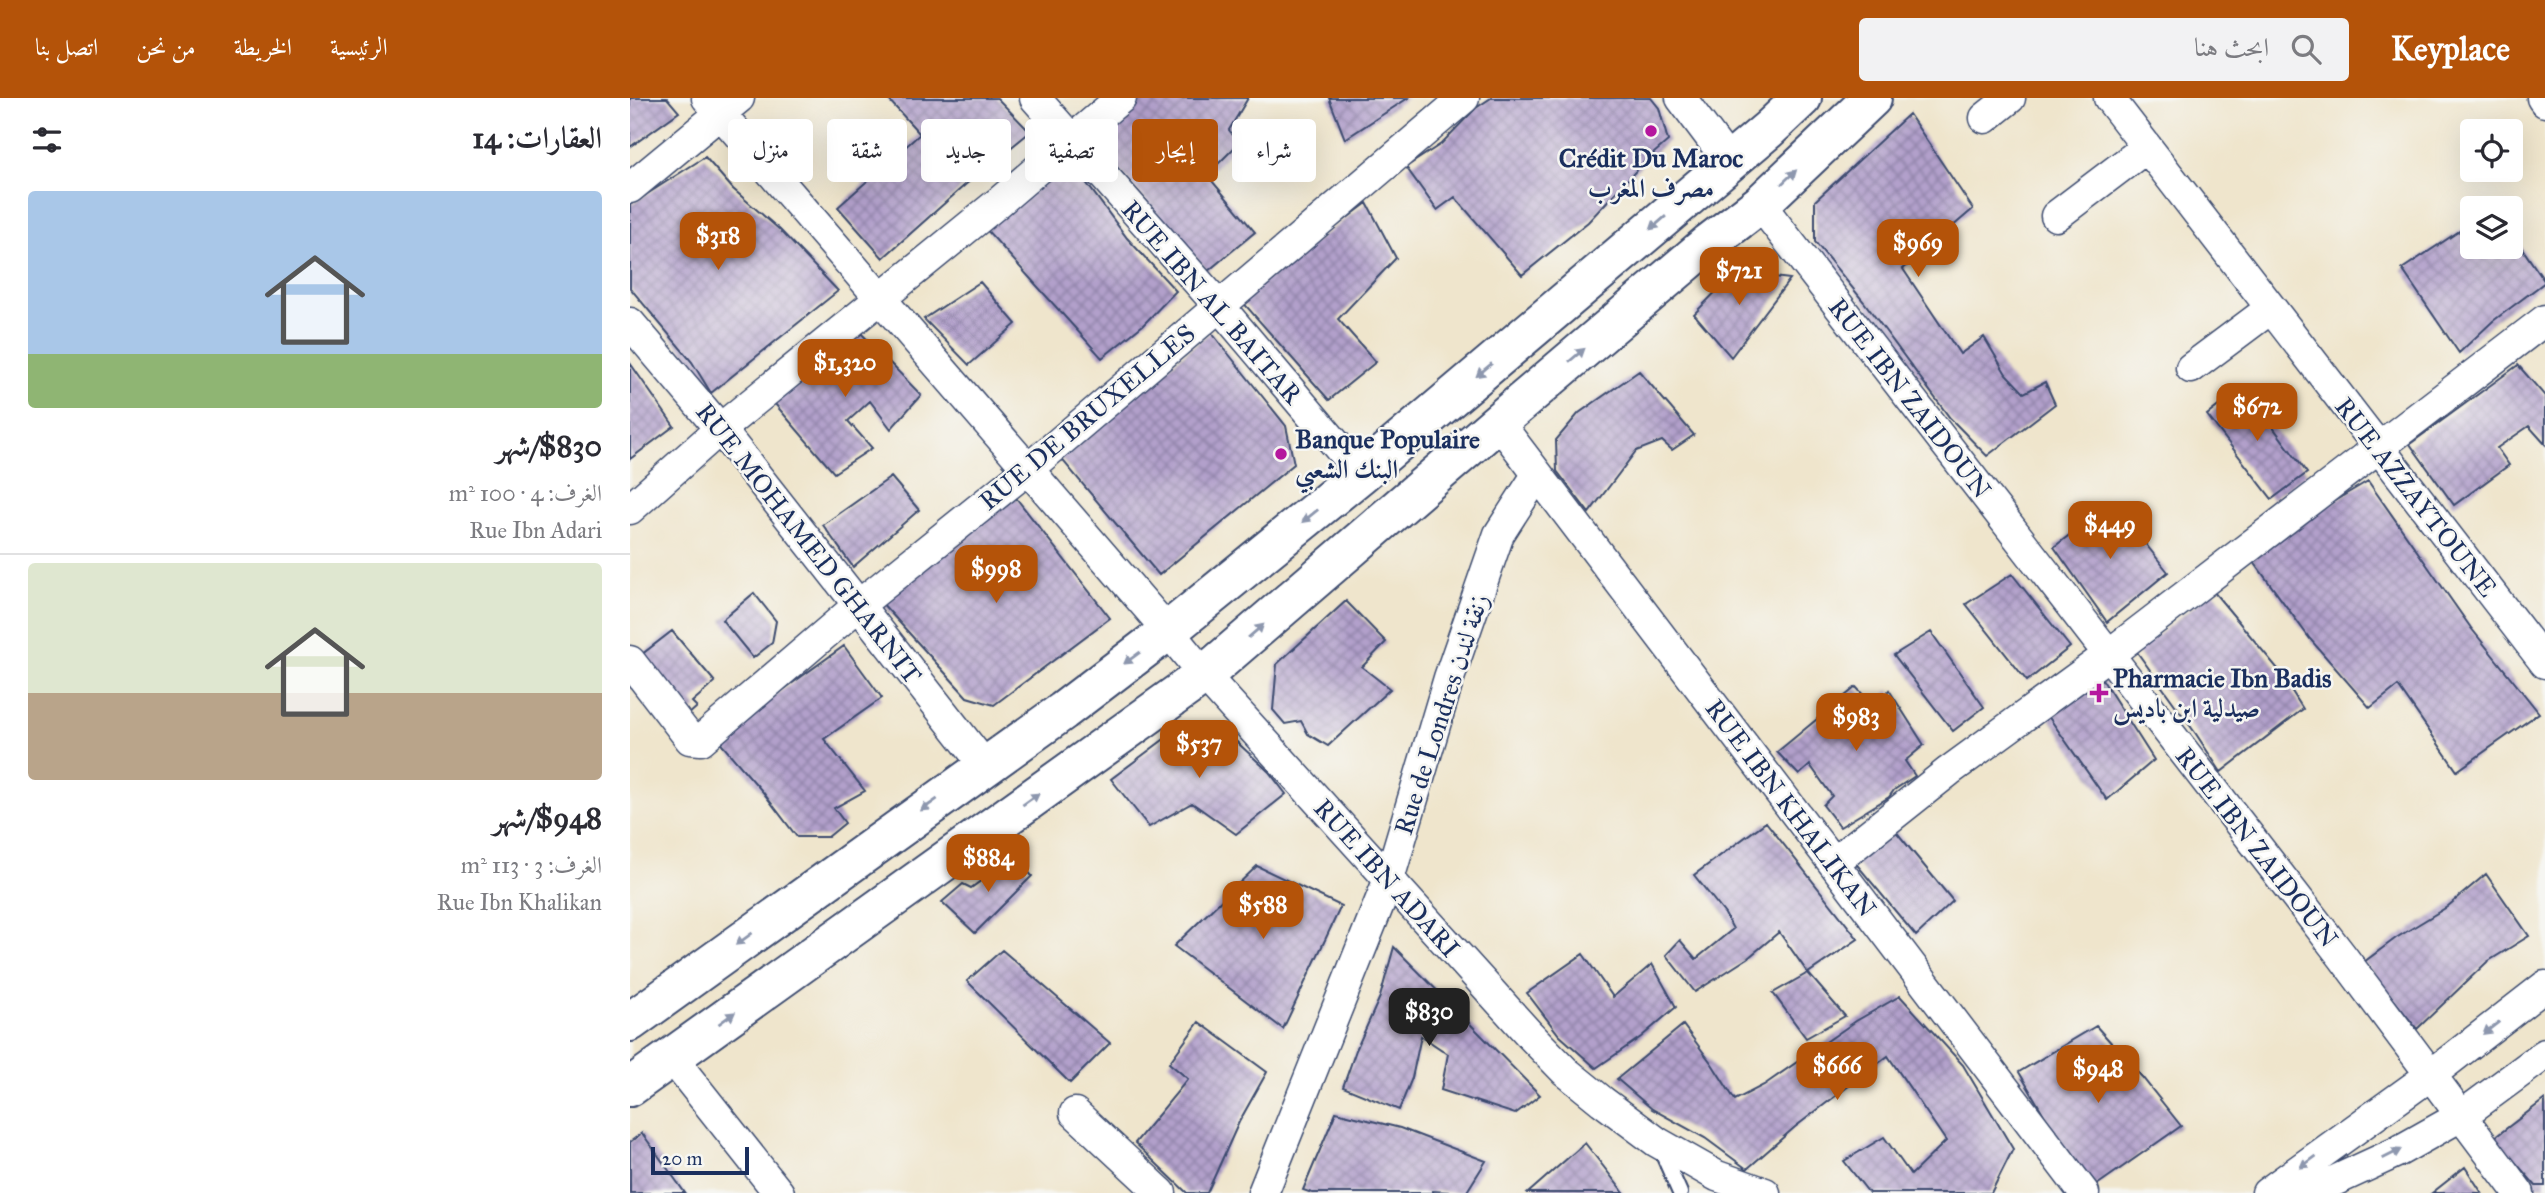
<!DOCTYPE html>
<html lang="ar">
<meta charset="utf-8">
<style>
body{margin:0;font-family:"IM FELL Great Primer",Amiri,serif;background:#f2f2f3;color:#2b2b33;direction:rtl;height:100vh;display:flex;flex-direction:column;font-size:26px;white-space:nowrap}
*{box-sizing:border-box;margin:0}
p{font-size:23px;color:#7c7c81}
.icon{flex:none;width:38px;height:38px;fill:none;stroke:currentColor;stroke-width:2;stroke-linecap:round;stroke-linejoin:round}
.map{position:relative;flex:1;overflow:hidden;direction:ltr}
.side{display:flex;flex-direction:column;background:#fff;width:630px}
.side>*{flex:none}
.top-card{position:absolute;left:21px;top:21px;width:665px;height:63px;direction:rtl;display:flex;gap:14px}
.tools{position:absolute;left:1830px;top:21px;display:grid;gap:14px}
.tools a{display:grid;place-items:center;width:63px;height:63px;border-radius:7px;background:#fff;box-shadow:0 7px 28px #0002;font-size:35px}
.scale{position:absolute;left:21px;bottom:18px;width:98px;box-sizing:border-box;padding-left:7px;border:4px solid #1b2f5e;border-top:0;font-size:19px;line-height:24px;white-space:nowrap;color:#1b2f5e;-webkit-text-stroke:5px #f6f6f2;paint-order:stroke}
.price{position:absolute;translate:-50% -60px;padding:0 16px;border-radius:14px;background:#b45309;color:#fff;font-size:23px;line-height:46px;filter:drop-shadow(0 2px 4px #0008)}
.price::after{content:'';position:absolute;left:50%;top:42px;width:21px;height:16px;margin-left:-10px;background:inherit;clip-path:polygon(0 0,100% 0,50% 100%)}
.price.on{background:#222;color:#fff}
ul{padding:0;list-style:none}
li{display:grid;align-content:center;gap:14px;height:371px;padding:0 28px}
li+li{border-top:2px solid #e1e1e2}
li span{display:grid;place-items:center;height:217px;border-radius:7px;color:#555}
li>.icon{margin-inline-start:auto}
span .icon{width:126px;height:126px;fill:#fffc;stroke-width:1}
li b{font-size:30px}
h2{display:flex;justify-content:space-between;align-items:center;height:84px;padding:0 28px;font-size:30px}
.tag{padding:0 24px;border-radius:7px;background:#fff;box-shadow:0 7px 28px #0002;font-size:24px;line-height:63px}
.tag.on{background:#b45309;color:#fff}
header{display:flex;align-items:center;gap:42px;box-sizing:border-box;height:98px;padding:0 35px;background:#b45309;color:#fff}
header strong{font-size:33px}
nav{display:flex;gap:38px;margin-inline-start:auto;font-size:24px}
.search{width:490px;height:63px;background:#f2f2f3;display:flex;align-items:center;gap:18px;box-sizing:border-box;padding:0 24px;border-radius:7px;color:#7c7c81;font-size:26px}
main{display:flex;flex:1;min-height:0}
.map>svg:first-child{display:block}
</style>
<header>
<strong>Keyplace</strong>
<div class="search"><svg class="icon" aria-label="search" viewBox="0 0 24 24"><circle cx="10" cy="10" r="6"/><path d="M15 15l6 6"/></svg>ابحث هنا</div>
<nav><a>الرئيسية</a><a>الخريطة</a><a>من نحن</a><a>اتصل بنا</a></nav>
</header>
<main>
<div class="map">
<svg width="1915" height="1095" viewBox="0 0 1915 1095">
<defs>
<pattern id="building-cross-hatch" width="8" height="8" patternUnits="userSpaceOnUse" patternTransform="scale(1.75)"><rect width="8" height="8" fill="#b2a0cb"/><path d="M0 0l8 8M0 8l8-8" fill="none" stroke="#9083a8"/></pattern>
</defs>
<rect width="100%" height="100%" fill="#f6f6f2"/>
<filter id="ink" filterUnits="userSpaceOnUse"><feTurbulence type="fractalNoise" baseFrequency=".0143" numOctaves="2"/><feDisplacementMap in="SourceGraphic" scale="14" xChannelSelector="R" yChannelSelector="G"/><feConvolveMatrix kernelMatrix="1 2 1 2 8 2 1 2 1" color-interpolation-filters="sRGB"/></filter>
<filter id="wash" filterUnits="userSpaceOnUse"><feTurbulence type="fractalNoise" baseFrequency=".00686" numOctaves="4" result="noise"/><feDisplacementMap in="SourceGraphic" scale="28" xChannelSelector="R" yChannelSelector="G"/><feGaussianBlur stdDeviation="1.57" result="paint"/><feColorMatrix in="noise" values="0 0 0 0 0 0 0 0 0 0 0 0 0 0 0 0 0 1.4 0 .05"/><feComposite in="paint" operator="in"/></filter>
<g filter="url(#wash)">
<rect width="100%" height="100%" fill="#efe5cc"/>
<g id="blocks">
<path fill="url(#building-cross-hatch)" d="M 0,0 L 37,0 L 49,14 L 0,49 Z
M 257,0 L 367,0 L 400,34 L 335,87 L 253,160 L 208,109 L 290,36 Z
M 506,0 L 618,0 L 599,32 L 609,45 L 577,77 L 625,134 L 578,173 L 461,40 Z
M 699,0 L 778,0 L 715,41 Z
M 861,0 L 1021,0 L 1029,10 L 1038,43 L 1016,62 L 958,124 L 892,177 L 825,99 L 807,112 L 776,69 L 811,46 L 846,10 Z
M 1279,16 L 1343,111 L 1273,171 L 1330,256 L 1354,239 L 1376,276 L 1394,295 L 1415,284 L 1425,306 L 1357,358 L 1320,320 L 1234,204 L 1185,144 L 1185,103 Z
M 75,59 L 103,91 L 150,132 L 208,193 L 81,295 L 62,264 L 0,190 L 0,107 Z
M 441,64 L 497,140 L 546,193 L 513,227 L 472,260 L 354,129 Z
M 737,105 L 766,160 L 708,221 L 746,264 L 699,302 L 610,201 Z
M 1843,124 L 1843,149 L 1881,149 L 1881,134 L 1915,184 L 1863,223 L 1829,255 L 1772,171 Z
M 1105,174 L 1160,181 L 1101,259 L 1064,216 Z
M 350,184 L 386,226 L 339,267 L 294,221 Z
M 227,231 L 291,297 L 261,331 L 240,303 L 218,323 L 242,350 L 204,375 L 145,306 L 174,274 Z
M 581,234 L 656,328 L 664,366 L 529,477 L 429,358 Z
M 0,265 L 44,328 L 0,361 Z
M 1888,267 L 1915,298 L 1915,346 L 1899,328 L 1867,350 L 1879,367 L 1824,407 L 1780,346 Z
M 1009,273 L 1064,337 L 1042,352 L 1032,343 L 1006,353 L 959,415 L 927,373 L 926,342 L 949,315 Z
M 1613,289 L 1677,375 L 1642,401 L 1577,317 Z
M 261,379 L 289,412 L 223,469 L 193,427 Z
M 1738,383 L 1841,530 L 1909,615 L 1827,673 L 1768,588 L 1740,610 L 1680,541 L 1621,460 L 1686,414 Z
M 383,396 L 480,520 L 364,607 L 337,599 L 250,503 Z
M 1482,404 L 1538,474 L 1477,524 L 1424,449 Z
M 1382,476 L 1440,549 L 1397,583 L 1336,506 Z
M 1583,493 L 1648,571 L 1673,611 L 1591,674 L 1566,636 L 1507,554 Z
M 124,495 L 146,523 L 142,545 L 123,560 L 92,522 Z
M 716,503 L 756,544 L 732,569 L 760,591 L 698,648 L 678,636 L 671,623 L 655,626 L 643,612 L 647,566 Z
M 42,533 L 85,584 L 62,604 L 67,609 L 58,617 L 11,557 Z
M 1301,534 L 1354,609 L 1323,633 L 1264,557 Z
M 214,548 L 252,600 L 194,641 L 235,693 L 204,710 L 215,725 L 198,739 L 167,739 L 132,693 L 86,640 Z
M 1472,581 L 1524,662 L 1477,702 L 1418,618 Z
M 1226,589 L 1245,610 L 1259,592 L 1294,647 L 1275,663 L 1285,678 L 1264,692 L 1259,699 L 1210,729 L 1193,707 L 1202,698 L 1180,667 L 1169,677 L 1147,654 Z
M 545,633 L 595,633 L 639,674 L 656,696 L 606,736 L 562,705 L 519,729 L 481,681 Z
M 1136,724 L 1228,841 L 1178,875 L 1149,834 L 1118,860 L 1065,894 L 1036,857 L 1050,842 L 1066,861 L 1103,831 L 1095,816 L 1064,777 Z
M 1264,731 L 1323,803 L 1286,838 L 1223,762 Z
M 385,758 L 402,778 L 345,835 L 312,804 L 333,786 L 341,790 Z
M 627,768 L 711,808 L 653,931 L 544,848 Z
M 1856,776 L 1899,838 L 1857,864 L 1787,931 L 1734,864 L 1766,840 L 1817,809 Z
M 764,849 L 851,937 L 910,997 L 885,1016 L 811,992 L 818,956 L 791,938 L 782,980 L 769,1012 L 713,989 L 726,952 L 750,899 Z
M 372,852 L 480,945 L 440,985 L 337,883 Z
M 953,856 L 983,899 L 1022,866 L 1046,909 L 1011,939 L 966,970 L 929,937 L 897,895 Z
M 1178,875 L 1215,918 L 1176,940 L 1143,895 Z
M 1270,898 L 1333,967 L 1383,1051 L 1361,1095 L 1239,1095 L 1214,1063 L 1254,1039 L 1281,1077 L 1316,1043 L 1258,958 L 1165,1029 L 1117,1071 L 1075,1040 L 1022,1011 L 987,981 L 1053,927 L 1082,966 L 1105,1002 L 1134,987 L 1226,923 Z
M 569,924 L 637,974 L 609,1024 L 577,1095 L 557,1095 L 505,1045 L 558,981 L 539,965 Z
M 1466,928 L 1512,979 L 1551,1028 L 1464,1089 L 1428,1041 L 1389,974 Z
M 1915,1001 L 1915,1088 L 1906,1088 L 1864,1040 Z
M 706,1014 L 770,1030 L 856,1063 L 836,1095 L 803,1093 L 803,1095 L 682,1095 L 673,1092 Z
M 12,1035 L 55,1095 L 0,1095 L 0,1044 Z
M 955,1045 L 994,1095 L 898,1095 Z
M 1835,1069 L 1852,1095 L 1802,1095 Z"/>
</g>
</g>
<g filter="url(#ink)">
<use href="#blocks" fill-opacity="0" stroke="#3b4a6e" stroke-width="2"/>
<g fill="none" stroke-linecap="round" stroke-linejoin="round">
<defs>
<path id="lane" d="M 1031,1052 L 1050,1095"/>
<path id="street" d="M 77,0 L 538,533 L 574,577 L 900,937 L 935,973 L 972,1003 L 1027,1044 L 1087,1078 L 1135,1095
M 405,0 L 589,208 L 731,376
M 1051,0 L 1099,64
M 1479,0 L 1915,565
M 1912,0 L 1915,4
M 1355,20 L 1380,0
M 0,90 L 109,0
M 1130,106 L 1712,858 L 1889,1095
M 1426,118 L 1517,49
M 0,225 L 90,331 L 355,668
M 1561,270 L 1640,211
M 868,324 L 1454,1095
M 0,411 L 90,331 L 369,104 L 491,0
M 0,563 L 60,641 L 71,642 L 230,506 L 398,371 L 834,0
M 1203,765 L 1319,673 L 1478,557 L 1915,222
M 42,960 L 149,1095
M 445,1015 L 531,1095
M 633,1095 L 759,781 L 819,580 L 869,436 L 907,377
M 1637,1095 L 1802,976 L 1915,888
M 1678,1095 L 1767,1054 L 1831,1018 L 1915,956"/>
<path id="primary" d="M 0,924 L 433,613 L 538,533 L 731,376 L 1139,31 L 1172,0
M 0,989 L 574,577 L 868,324 L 1079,145 L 1130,106 L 1242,0"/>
</defs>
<use href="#lane" stroke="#3b4a6e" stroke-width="18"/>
<use href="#street" stroke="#3b4a6e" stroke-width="33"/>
<use href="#primary" stroke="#3b4a6e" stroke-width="42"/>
<use href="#lane" stroke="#fff" stroke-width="14"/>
<use href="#street" stroke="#fff" stroke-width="30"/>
<use href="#primary" stroke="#fff" stroke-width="38"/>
</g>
<defs><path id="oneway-solid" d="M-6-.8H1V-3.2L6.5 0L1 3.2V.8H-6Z" transform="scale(1.75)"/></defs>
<g fill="#8d97ae">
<use href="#oneway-solid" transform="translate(1159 79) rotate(-43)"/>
<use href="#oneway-solid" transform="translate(1028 125) rotate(139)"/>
<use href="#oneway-solid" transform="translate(947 257) rotate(-40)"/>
<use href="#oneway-solid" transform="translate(854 272) rotate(140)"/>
<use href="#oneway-solid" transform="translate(680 418) rotate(141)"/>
<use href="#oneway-solid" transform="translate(626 533) rotate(-41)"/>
<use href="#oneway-solid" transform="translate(502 560) rotate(144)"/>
<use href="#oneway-solid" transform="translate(401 701) rotate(-35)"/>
<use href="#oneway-solid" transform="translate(299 707) rotate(145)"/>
<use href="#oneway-solid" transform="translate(114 841) rotate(144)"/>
<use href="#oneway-solid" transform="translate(97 920) rotate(-36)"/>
<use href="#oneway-solid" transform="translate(1861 930) rotate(142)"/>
<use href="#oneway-solid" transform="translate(1762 1056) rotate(-27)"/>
<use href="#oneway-solid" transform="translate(1678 1064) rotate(144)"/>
</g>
</g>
<g fill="#b5179e" stroke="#f6f6f2" stroke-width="2.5">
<circle cx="1021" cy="33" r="7"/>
<circle cx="651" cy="356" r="7"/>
<path d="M1465.5 584.5h7v7h7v7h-7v7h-7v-7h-7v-7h7z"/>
</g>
<g text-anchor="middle" stroke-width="5" stroke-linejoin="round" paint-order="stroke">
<g font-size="26" font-weight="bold" fill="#1b2f5e" stroke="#f6f6f2" text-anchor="start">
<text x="1021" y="69" text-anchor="middle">Crédit Du Maroc<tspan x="1021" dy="30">مصرف المغرب</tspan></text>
<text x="665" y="350">Banque Populaire<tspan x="665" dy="30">البنك الشعبي</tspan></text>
<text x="1483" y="589">Pharmacie Ibn Badis<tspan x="1483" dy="30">صيدلية ابن باديس</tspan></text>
</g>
<g font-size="26" fill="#1b2f5e" stroke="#f6f6f2">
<text transform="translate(582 204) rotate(49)" y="9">RUE IBN AL BAITAR</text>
<text transform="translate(1280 300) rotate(52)" y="9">RUE IBN ZAIDOUN</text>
<text transform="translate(457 319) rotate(-40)" y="9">RUE DE BRUXELLES</text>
<text transform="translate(1786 399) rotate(52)" y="9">RUE AZZAYTOUNE</text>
<text transform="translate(179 445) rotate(52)" y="9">RUE MOHAMED GHARNIT</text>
<text transform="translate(811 616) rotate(-72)" y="9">Rue de Londres زنقة لندن</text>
<text transform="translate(1161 710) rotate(53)" y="9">RUE IBN KHALIKAN</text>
<text transform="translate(1627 749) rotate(52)" y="9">RUE IBN ZAIDOUN</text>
<text transform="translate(757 780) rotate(48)" y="9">RUE IBN ADARI</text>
</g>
</g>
</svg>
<div class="tools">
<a><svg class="icon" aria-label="locate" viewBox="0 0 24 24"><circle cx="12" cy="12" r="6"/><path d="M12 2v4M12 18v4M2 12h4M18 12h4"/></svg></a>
<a><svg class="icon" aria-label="layers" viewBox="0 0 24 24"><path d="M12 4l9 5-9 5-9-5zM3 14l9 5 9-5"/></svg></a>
</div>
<div class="scale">20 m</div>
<b class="price" style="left:88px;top:174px">$318</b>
<b class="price" style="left:1288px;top:181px">$969</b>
<b class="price" style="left:1109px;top:209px">$721</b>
<b class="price" style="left:215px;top:301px">$1,320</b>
<b class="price" style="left:1627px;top:345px">$672</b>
<b class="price" style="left:1480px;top:463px">$449</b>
<b class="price" style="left:366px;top:507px">$998</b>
<b class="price" style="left:1226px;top:655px">$983</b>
<b class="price" style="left:569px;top:682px">$537</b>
<b class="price" style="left:358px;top:796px">$884</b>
<b class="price" style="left:633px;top:843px">$588</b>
<b class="price on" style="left:799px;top:950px">$830</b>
<b class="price" style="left:1207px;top:1004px">$666</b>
<b class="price" style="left:1468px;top:1007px">$948</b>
<div class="top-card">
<a class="tag">شراء</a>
<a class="tag on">إيجار</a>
<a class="tag">تصفية</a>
<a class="tag">جديد</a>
<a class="tag">شقة</a>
<a class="tag">منزل</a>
</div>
</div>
<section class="side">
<h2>العقارات: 14<svg class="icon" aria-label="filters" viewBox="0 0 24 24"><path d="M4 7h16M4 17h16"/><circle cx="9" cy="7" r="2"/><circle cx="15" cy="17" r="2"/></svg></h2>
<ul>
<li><span style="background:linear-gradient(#a9c7e8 75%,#8fb573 0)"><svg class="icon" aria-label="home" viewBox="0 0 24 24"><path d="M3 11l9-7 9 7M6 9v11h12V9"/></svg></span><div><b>$830/شهر</b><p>الغرف: 4 · 100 m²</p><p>Rue Ibn Adari</p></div></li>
<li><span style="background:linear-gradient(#dfe7d0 60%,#b9a48a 0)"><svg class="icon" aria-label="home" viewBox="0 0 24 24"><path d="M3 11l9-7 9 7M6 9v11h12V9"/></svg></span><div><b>$948/شهر</b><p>الغرف: 3 · 113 m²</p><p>Rue Ibn Khalikan</p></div></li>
</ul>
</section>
</main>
